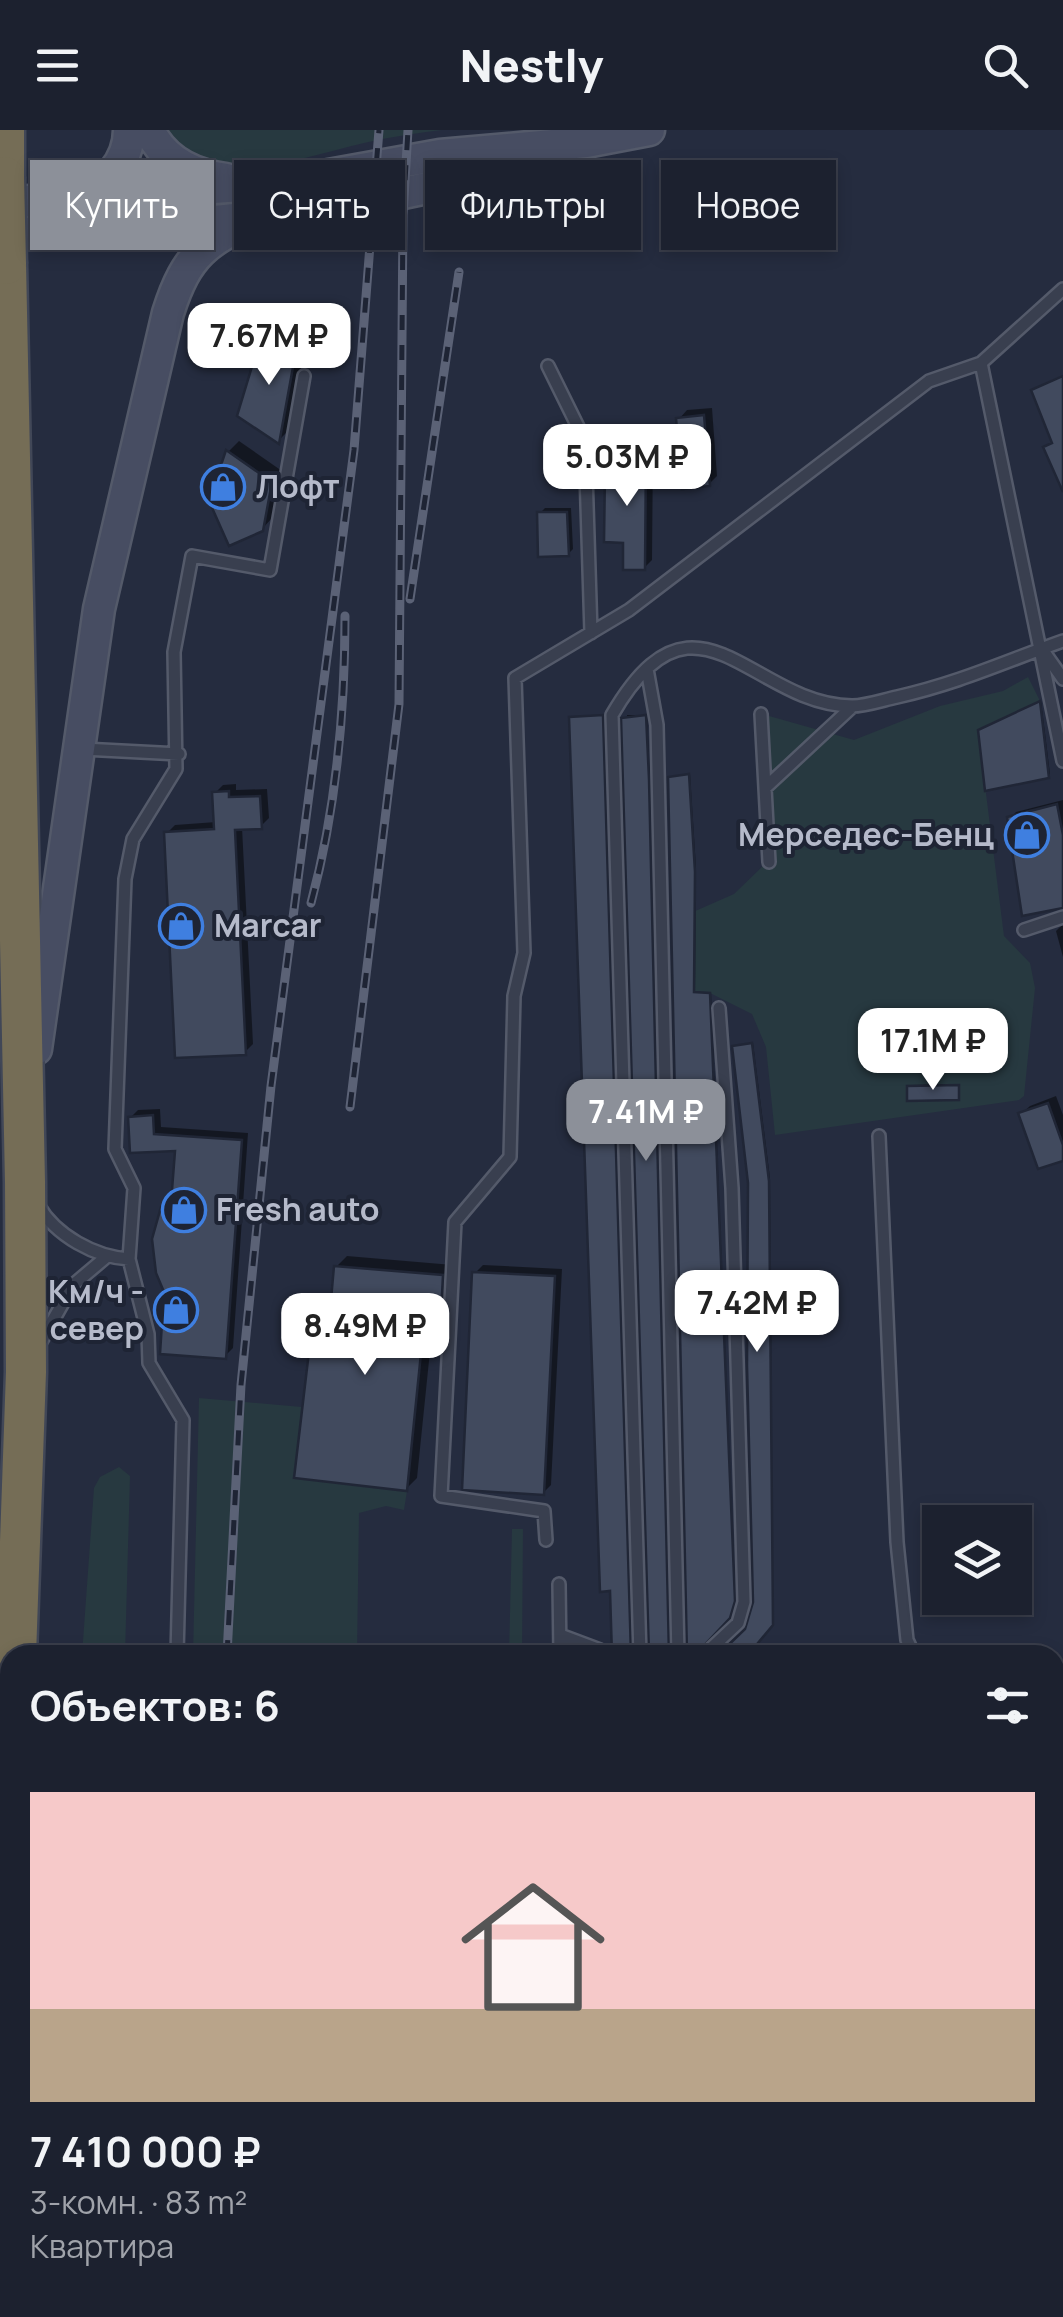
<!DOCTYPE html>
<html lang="ru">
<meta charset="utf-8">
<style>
body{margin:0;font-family:Manrope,sans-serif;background:#292e3b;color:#f1f3f6;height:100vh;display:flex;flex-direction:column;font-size:38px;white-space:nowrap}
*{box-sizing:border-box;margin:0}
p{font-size:32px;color:#a0a3aa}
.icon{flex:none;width:55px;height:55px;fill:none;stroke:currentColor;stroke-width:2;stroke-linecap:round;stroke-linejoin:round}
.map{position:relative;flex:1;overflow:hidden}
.side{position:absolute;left:0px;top:1515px;width:1065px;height:672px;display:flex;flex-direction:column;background:#1c212f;border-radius:30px 30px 0 0;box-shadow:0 5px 15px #0003,0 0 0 2px #3a3e4b}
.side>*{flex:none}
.guide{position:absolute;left:30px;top:30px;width:1005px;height:90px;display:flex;gap:20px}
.buttons{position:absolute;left:922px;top:1375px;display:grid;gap:20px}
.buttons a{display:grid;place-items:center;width:110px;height:110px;border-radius:0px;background:#1c212f;box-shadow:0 5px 15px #0003,0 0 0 2px #3a3e4b;font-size:50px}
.price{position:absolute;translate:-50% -85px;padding:0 22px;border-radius:20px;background:#fff;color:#222;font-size:32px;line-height:65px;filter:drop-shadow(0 2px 5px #0008)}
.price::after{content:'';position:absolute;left:50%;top:60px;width:30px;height:22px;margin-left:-15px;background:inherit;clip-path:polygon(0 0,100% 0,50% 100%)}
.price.active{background:#8c9099;color:#fff}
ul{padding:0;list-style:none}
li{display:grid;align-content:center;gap:20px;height:530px;padding:0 30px}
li+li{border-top:2px solid #3a3e4b}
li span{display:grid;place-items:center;height:310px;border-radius:0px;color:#555}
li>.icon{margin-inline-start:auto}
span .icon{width:180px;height:180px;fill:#fffc;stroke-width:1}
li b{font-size:42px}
h2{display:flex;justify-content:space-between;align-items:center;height:120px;padding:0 30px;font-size:42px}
.pill{padding:0 35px;border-radius:0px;background:#1c212f;box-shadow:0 5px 15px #0003,0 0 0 2px #3a3e4b;font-size:35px;line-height:90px}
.pill.active{background:#8c9099;color:#fff}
header{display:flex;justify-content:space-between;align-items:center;height:130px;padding:0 30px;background:#1c212f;font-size:45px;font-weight:800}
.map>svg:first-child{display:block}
</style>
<header><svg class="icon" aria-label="menu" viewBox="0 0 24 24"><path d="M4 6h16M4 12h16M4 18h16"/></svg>Nestly<svg class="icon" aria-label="search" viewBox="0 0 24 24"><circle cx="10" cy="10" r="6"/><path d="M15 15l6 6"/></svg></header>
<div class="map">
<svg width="1063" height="2187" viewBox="0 0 1063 2187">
<rect width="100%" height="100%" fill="#252c3f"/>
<path fill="#273940" d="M 168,0 L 442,0 C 416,3 390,7 364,13 C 302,27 212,64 168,0 Z
M 1028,547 L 1040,571 L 978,600 L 1004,806 L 1030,833 L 1035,858 L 1024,966 L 1019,970 L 775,1005 L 766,917 L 752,884 L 710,863 L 694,862 L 693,782 L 734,764 L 764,735 L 755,582 L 854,610 L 940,576 L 1003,561 Z
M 199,1268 L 302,1277 L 294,1348 L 407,1361 L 404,1380 L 386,1376 L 359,1383 L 357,1525 L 193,1525 Z
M 119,1337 L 130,1346 L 125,1525 L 82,1525 L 94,1358 L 100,1347 Z
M 512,1399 L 523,1399 L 522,1525 L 509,1525 Z
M 172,2178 L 349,2178 L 349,2187 L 172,2187 Z
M 707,2178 L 823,2178 L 824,2187 L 707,2187 Z"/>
<path fill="#0007" d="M 274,200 L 307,205 L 289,300 L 279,310 L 263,211 Z
M 712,278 L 717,346 L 709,354 L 679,289 L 687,280 Z
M 239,311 L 282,341 L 273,387 L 262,399 L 228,322 Z
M 634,315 L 653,316 L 652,430 L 644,438 L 626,411 L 607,342 L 615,334 L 625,334 L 626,324 Z
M 545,378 L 571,378 L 573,419 L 568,424 L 540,383 Z
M 1041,571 L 1050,644 L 1048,646 L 983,598 Z
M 603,585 L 631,1523 L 633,1525 L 615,1525 L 572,588 Z
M 627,585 L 647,585 L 650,646 L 670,1525 L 652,1525 Z
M 690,644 L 696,738 L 695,862 L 711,862 L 735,1467 L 731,1483 L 670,648 Z
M 236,654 L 236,660 L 267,659 L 269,688 L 261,696 L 242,697 L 253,914 L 245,922 L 167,703 L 175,695 L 216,692 L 215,663 L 223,655 Z
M 1063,670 L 1063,775 L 1010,688 L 1016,682 Z
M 1063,794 L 1063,827 L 1056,801 Z
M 753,913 L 770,1048 L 773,1491 L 745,1525 L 721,1525 L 747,1500 L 756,1473 L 750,1052 L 737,915 Z
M 960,954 L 958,967 L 909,957 L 911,955 Z
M 1056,966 L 1063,985 L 1063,1028 L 1021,984 L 1030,976 Z
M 160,979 L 161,997 L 248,1003 L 233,1218 L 225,1226 L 174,1060 L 177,1018 L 132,1021 L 130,988 L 138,980 Z
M 347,1126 L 453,1135 L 451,1170 L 434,1182 L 417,1348 L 406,1359 L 316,1180 L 327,1169 L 333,1170 L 336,1137 Z
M 483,1135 L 562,1139 L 551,1355 L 543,1363 L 475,1143 Z
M 1055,1577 L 1063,1579 L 1063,1628 L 1055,1626 Z
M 10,2138 L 10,2157 L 4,2156 L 1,2146 Z
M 1063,2154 L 1063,2187 L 1037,2187 L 1044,2178 L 1055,2178 L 1055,2163 Z
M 641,2178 L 664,2178 L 665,2187 L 642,2187 Z
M 681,2178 L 702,2178 L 702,2187 L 680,2187 Z"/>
<path fill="#414a5e" stroke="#202636" stroke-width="2.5" d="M 260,210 L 297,215 L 279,314 L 237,286 Z
M 1063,246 L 1063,362 L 1043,317 L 1052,313 L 1031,260 Z
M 704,285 L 710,356 L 682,359 L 676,288 Z
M 226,320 L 272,352 L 263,401 L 229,416 L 209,371 Z
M 623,322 L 646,323 L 645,440 L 623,440 L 623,413 L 604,412 L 605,341 L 622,341 Z
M 537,382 L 567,382 L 569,426 L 538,427 Z
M 1040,571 L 1049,648 L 985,661 L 978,600 Z
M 603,585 L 631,1525 L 612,1525 L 610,1461 L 600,1462 L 569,587 Z
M 646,585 L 649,649 L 669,1525 L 649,1525 L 621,588 Z
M 689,644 L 695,742 L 694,862 L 710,863 L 735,1471 L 730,1488 L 695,1525 L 687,1525 L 668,647 Z
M 229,661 L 229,667 L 260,666 L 262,699 L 235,700 L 246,925 L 175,928 L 164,702 L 214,699 L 212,662 Z
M 1057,674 L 1063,705 L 1063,778 L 1022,786 L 1007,687 Z
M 752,913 L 769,1051 L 773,1495 L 748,1525 L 718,1525 L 745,1499 L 753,1472 L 747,1236 L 748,1053 L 732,916 Z
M 959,955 L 959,970 L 907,971 L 907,956 Z
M 1048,973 L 1063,1015 L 1063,1031 L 1038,1039 L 1018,983 Z
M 153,985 L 154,1004 L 242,1010 L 226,1229 L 160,1224 L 164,1162 L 156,1143 L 152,1109 L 161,1077 L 172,1060 L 175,1021 L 130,1023 L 128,987 Z
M 334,1136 L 443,1145 L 441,1184 L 425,1184 L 407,1361 L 294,1348 L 314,1179 L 330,1181 Z
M 472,1142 L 555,1146 L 544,1365 L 462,1360 Z"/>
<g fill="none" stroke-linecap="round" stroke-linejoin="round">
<defs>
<path id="lane" d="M 981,233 L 1063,631
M 548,236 L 585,311 L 591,503
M 1044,522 L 1063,549
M 647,539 L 657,595 L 678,1525
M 761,584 L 769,732
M 83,619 L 179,624
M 765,658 L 853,576
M 1024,800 L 1063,787
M 879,1006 L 897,1412 L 907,1510 L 914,1525
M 38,1075 C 56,1106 95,1127 129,1129
M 39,1215 L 73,1155 L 105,1128
M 546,1410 L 544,1381 L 441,1366 L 455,1092 L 510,1027 L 514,866 L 524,823 L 515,548 L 629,480 L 929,251 L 981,233 L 1063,159
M 559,1454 L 560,1525
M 560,1505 L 600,1520 L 600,1525
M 177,1525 L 183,1290 L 149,1233 L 148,1204 L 129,1129 L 134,1058 L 115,1019 L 125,749 L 133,709 L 176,639 L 174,522 L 192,426 L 270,440 L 304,246
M 640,1525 L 612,585 C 696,440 751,575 852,576 C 866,576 883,570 897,567 C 959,553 1004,532 1063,511
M 704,1525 L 738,1493 L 744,1472 L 732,1058 L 719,878
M 1055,1562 L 1063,1564
M 0,1823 L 10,1842
M 1055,1895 L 1063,1885
M 1055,1909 L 1063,1914
M 0,2069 L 10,2060
M 1055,2082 L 1063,2072
M 567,2178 L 567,2187
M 626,2178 L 627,2187
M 670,2178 L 670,2187
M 145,2187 L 146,2178
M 978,2187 L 983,2178"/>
<path id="secondary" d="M 149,0 C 164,31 193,45 226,49
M 75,66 C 105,58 129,32 129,0
M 0,73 L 284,53 L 440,25 L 586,12 L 649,0
M 0,104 C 178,98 361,84 531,30
M 36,919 L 99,479 L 168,183 C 187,123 206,111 261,86
M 1055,1682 L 1063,1684
M 952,2178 L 952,2187"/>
<path id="highway" d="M 4,0 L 4,47
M 6,134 L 25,1052 L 26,1242 L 16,1525
M 0,1727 L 10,1624"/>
</defs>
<use href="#lane" stroke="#545a6a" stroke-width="16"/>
<use href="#secondary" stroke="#545a6a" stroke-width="35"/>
<use href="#highway" stroke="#414757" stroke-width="45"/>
<use href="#lane" stroke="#393f4f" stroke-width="11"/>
<use href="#secondary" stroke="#474d62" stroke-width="30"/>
<use href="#highway" stroke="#756d56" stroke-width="40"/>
<defs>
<path id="rail" d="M 410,469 L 459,142
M 311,773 C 336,680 345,581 345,486
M 350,977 L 399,574 L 403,85 L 408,0
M 227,1525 L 241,1255 L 271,956 L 354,320 L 379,0
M 211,2187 L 212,2178"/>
</defs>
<use href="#rail" stroke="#5b6276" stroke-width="9"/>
<use href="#rail" stroke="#1e2434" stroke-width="5" stroke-dasharray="15" stroke-linecap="butt"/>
<defs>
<path id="highway-bridge" d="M 4,47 L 6,134"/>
</defs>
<use href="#highway-bridge" stroke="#414757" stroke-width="45" stroke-linecap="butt"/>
<use href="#highway-bridge" stroke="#756d56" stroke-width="40"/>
</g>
<defs>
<symbol id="shop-ring" viewBox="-11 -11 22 22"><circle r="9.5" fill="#1e2434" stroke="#3f7fe0" stroke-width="1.5"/><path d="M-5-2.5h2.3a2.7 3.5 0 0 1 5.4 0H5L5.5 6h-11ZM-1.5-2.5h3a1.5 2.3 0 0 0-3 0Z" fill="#3f7fe0"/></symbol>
</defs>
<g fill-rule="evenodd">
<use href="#shop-ring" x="198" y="332" width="50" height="50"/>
<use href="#shop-ring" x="1002" y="680" width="50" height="50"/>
<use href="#shop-ring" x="156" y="771" width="50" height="50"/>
<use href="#shop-ring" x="159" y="1055" width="50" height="50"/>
<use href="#shop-ring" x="151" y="1155" width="50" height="50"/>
</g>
<g text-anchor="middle" stroke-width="8" stroke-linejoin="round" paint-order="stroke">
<g font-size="32" font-weight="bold" fill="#b5baca" stroke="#1e2434" text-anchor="start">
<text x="256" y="368">Лофт</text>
<text x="994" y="716" text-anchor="end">Мерседес-Бенц</text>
<text x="214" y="807">Marcar</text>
<text x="216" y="1091">Fresh auto</text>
<text x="144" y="1173" text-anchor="end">Км/ч -<tspan x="144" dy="37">север</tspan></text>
</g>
</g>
</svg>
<div class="buttons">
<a><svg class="icon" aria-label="layers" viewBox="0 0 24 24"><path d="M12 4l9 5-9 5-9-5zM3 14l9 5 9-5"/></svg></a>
</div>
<b class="price" style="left:269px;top:258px">7.67M ₽</b>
<b class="price" style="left:627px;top:379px">5.03M ₽</b>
<b class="price" style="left:933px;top:963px">17.1M ₽</b>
<b class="price active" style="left:646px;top:1034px">7.41M ₽</b>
<b class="price" style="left:757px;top:1225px">7.42M ₽</b>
<b class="price" style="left:365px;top:1248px">8.49M ₽</b>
<div class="guide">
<a class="pill active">Купить</a>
<a class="pill">Снять</a>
<a class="pill">Фильтры</a>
<a class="pill">Новое</a>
</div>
<section class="side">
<h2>Объектов: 6<svg class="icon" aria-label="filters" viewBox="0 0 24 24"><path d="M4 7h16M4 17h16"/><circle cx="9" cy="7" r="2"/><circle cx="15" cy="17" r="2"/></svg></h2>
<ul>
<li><span style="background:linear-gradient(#f6c9c9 70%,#b9a48a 0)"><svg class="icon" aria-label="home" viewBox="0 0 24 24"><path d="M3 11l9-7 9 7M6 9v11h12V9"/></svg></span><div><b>7 410 000 ₽</b><p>3-комн. · 83 m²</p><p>Квартира</p></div></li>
</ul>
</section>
</div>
